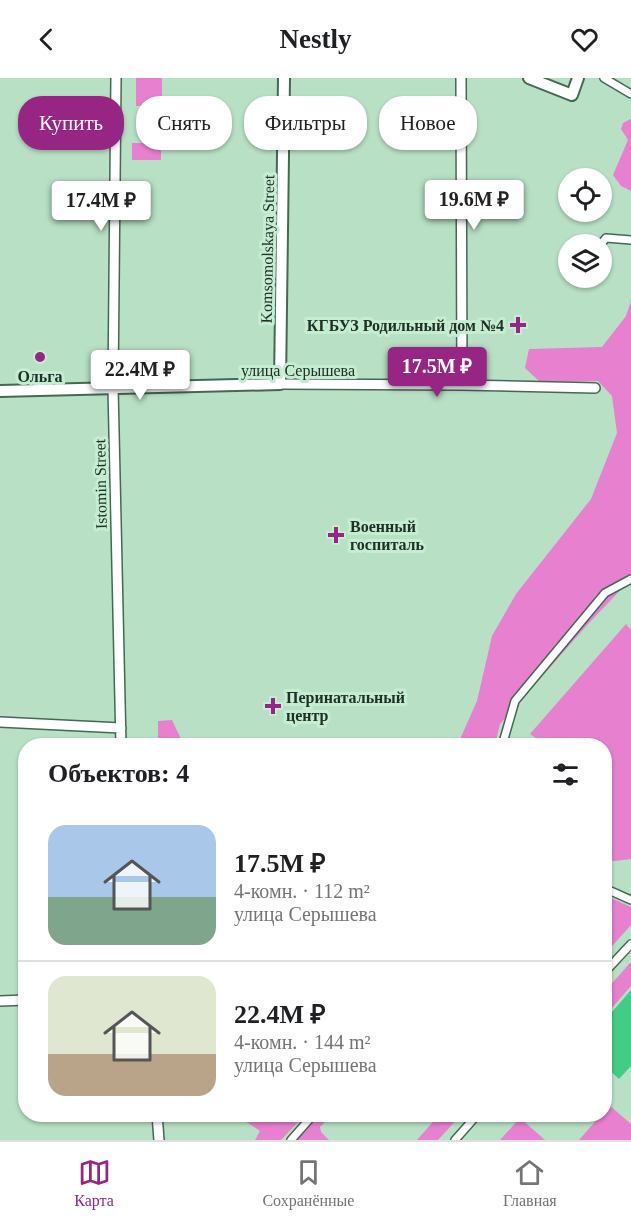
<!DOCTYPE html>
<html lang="ru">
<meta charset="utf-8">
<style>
body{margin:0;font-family:Georgia,serif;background:#f2f2f2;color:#202124;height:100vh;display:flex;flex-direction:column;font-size:22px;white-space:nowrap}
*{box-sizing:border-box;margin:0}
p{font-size:20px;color:#757577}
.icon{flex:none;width:33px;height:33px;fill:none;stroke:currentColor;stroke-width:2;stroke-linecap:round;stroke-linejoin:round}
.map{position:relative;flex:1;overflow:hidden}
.details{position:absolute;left:18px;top:660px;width:594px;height:384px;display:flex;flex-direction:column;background:#fff;border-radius:24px;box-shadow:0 2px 4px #0004}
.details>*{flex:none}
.top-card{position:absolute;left:18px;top:18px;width:596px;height:54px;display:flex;gap:12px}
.buttons{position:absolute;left:558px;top:90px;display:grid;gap:12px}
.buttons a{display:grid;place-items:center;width:54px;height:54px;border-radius:50%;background:#fff;box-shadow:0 2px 4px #0004;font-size:30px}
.price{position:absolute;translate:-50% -51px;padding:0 14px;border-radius:6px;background:#fff;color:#222;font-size:20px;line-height:39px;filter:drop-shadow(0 2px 3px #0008)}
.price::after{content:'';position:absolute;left:50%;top:36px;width:18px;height:14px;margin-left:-9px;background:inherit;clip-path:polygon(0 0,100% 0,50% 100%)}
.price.current{background:#972583;color:#fff}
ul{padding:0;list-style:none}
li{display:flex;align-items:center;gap:18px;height:150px;padding:0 30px}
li+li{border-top:2px solid #e0e0e0}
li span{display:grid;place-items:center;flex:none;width:168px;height:120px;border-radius:18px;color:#555}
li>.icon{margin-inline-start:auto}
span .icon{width:72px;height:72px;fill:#fffc;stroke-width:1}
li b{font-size:26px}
h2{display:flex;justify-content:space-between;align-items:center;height:72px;padding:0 30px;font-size:26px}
.tag{padding:0 21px;border-radius:24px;background:#fff;box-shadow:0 2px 4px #0004;font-size:21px;line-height:54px}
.tag.current{background:#972583;color:#fff}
header{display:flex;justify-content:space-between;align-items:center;height:78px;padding:0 30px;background:#fff;font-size:27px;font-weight:700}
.menu{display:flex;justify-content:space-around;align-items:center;height:84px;border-top:2px solid #e0e0e0;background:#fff;font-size:16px;color:#757577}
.menu a{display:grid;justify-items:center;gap:3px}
.menu .current{color:#972583}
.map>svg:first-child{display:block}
</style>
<header><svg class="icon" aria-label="back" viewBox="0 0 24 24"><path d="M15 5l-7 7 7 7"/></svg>Nestly<svg class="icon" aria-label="heart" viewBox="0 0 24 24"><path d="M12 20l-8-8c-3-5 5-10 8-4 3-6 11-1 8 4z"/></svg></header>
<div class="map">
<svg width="631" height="1062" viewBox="0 0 631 1062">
<rect width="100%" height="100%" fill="#b8e0c5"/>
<path fill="#e680cf" d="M 136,0 L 162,0 L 162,28 L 136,28 Z
M 631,41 L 631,113 L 621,108 L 613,97 L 628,62 L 621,51 L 623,45 Z
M 132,65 L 161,65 L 161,82 L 132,82 Z
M 631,223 L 631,501 L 589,545 L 500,646 L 495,667 L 457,668 L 477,623 L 492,558 L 516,516 L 591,421 L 617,355 L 612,318 L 598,303 L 540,304 L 525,290 L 529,271 L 602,269 L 626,238 Z
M 626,546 L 631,552 L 631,781 L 615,783 L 605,782 L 604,668 L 542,667 L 543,665 L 530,656 Z
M 172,642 L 181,661 L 181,667 L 158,667 L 158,643 Z
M 604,817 L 631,829 L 631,847 L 605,876 Z
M 631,884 L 631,908 L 605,938 L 605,913 Z
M 609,1027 L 631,1046 L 631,1062 L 579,1062 L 601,1037 L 604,1036 L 605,1033 Z
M 236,1037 L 264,1037 L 269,1041 L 273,1037 L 305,1037 L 281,1062 L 255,1062 L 260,1053 Z
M 319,1037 L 332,1037 L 320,1049 L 321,1054 L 329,1062 L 296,1062 Z
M 439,1037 L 461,1037 L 438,1062 L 417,1062 Z
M 520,1040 L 545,1062 L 500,1062 Z"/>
<path fill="#43cc84" d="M 631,912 L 631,988 L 619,1001 L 605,988 L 605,972 L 609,968 L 605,964 L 605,942 Z"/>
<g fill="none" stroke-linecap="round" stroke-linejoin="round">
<defs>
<path id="pedestrian" d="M 604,0 L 631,16
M 601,166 L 606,160 L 631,162
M 502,668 L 515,623 L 605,515 L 631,501
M 604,810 L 631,822
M 604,895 L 631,866
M 291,1062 L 314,1036
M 455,1062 L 478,1036"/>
<path id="minor" d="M 116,0 L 113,309 L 121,668
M 461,0 L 462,307
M 280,306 L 462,307 L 595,310
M 0,644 L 121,650
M 0,923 L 26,922
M 157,1036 L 159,1062"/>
<path id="tertiary" d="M 529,0 L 572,17 L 578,0
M 0,313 L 280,306 L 284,0"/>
</defs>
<use href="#pedestrian" stroke="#446952" stroke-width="10"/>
<use href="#minor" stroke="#446952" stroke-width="12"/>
<use href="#tertiary" stroke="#446952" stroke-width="14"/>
<use href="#pedestrian" stroke="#fff" stroke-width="7"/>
<use href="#minor" stroke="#fff" stroke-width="9"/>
<use href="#tertiary" stroke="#fff" stroke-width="10"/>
</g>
<g fill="#972583" stroke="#c4edd2" stroke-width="2">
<path d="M515 238h6v6h6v6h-6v6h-6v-6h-6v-6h6z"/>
<circle cx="40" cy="279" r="6"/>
<path d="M333 448h6v6h6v6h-6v6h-6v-6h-6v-6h6z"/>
<path d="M270 619h6v6h6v6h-6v6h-6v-6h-6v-6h6z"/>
</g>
<g text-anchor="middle" stroke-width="6" stroke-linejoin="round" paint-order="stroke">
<g font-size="16" fill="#203026" stroke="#c4edd2">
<text transform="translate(267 171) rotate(-89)" y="6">Komsomolskaya Street</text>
<text x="298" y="298">улица Серышева</text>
<text transform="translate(100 406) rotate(-91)" y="6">Istomin Street</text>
</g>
<g font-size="16" font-weight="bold" fill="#203026" stroke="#c4edd2" text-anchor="start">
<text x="504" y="253" text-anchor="end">КГБУЗ Родильный дом №4</text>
<text x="40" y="304" text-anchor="middle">Ольга</text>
<text x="350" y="454">Военный<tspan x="350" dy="18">госпиталь</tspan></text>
<text x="286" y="625">Перинатальный<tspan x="286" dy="18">центр</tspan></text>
</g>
</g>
</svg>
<div class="buttons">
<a><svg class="icon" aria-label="locate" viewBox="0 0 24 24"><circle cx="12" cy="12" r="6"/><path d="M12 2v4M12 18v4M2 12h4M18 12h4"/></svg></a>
<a><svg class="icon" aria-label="layers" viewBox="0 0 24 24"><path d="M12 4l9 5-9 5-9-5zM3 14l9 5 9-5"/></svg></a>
</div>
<b class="price" style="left:474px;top:153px">19.6M ₽</b>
<b class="price" style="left:101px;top:154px">17.4M ₽</b>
<b class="price current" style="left:437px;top:320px">17.5M ₽</b>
<b class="price" style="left:140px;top:323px">22.4M ₽</b>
<div class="top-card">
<a class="tag current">Купить</a>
<a class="tag">Снять</a>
<a class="tag">Фильтры</a>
<a class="tag">Новое</a>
</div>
<section class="details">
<h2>Объектов: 4<svg class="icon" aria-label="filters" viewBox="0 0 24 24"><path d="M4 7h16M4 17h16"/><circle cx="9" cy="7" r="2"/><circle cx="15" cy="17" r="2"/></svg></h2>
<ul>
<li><span style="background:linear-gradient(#a9c7e8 60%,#7fa58c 0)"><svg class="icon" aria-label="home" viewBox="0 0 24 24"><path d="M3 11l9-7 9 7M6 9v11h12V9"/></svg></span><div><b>17.5M ₽</b><p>4-комн. · 112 m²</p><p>улица Серышева</p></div></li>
<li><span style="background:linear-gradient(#dfe7d0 65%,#b9a48a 0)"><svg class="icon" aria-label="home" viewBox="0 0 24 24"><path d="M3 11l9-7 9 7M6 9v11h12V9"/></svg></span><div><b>22.4M ₽</b><p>4-комн. · 144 m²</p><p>улица Серышева</p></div></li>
</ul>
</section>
</div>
<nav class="menu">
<a class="current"><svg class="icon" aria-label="map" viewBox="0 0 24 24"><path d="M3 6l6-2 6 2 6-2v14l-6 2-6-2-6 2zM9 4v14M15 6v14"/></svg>Карта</a>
<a><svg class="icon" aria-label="saved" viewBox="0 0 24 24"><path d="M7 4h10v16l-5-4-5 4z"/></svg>Сохранённые</a>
<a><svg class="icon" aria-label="home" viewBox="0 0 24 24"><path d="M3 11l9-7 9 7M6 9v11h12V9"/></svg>Главная</a>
</nav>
